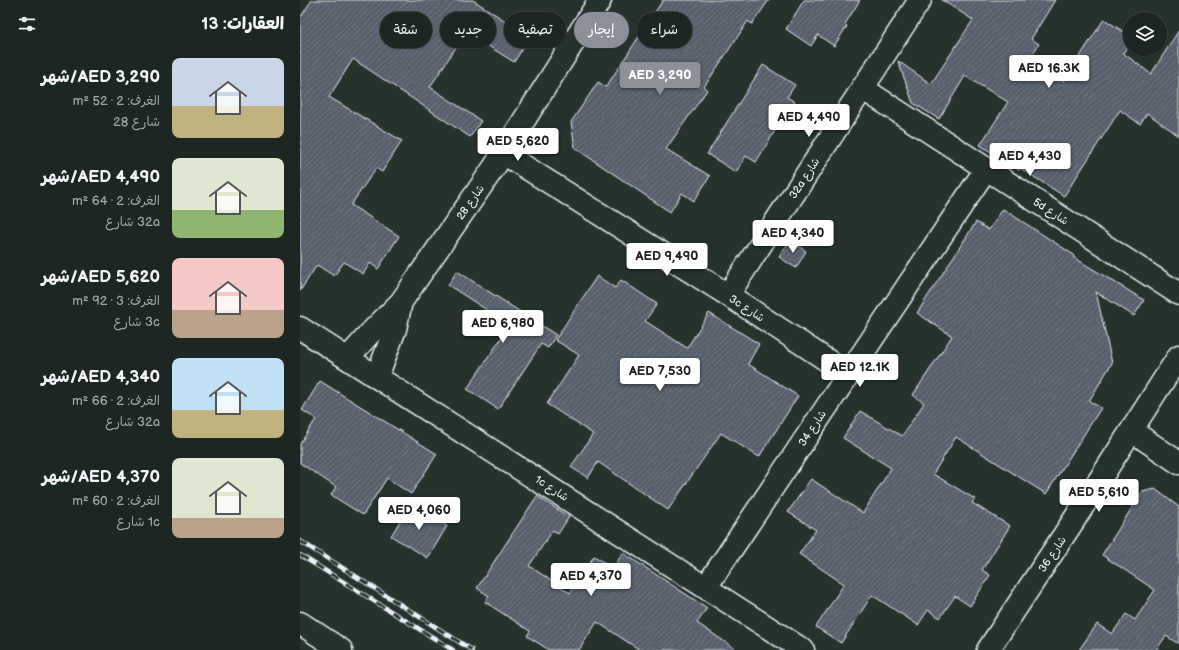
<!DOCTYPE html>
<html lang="ar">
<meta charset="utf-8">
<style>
body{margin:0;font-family:"Balsamiq Sans","Playpen Sans Arabic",sans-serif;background:#252e2a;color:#f1f3f6;direction:rtl;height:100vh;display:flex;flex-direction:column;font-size:15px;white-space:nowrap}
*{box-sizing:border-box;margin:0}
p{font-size:13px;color:#a0a5a5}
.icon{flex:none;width:22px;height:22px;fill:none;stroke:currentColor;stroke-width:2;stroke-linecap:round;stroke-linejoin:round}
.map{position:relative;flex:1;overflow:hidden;direction:ltr}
.sheet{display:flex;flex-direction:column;background:#1c2622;width:300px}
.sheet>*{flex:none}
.hud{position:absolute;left:12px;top:12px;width:380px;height:36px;direction:rtl;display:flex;gap:8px}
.fabs{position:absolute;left:823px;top:12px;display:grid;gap:8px}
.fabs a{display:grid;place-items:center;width:44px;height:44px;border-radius:50%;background:#1c2622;box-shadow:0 1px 3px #0004,0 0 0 1px #3a4340;font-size:20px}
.price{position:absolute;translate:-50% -34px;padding:0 9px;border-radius:4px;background:#fff;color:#222;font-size:13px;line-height:26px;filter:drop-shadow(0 1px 2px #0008)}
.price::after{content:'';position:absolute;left:50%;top:24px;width:12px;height:9px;margin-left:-6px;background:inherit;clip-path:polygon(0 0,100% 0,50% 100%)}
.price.selected{background:#8c9099;color:#fff}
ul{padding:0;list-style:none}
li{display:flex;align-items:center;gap:12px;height:100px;padding:0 16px}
li span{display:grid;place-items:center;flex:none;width:112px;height:80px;border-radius:8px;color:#555}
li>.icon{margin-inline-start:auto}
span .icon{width:48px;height:48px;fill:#fffc;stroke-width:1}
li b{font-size:17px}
h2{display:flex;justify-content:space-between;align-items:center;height:48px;padding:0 16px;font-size:17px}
.tag{padding:0 14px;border-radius:18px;background:#1c2622;box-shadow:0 1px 3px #0004,0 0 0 1px #3a4340;font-size:14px;line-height:36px}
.tag.selected{background:#8c9099;color:#fff}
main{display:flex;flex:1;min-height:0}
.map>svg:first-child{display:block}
</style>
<main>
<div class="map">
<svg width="879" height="650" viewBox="0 0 879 650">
<defs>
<pattern id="building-hatch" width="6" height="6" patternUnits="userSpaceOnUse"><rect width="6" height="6" fill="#58606d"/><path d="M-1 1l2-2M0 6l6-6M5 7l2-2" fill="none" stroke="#707783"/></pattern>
</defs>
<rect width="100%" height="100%" fill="#26332d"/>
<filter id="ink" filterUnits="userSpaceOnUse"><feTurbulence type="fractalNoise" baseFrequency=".025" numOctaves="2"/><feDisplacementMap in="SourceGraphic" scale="8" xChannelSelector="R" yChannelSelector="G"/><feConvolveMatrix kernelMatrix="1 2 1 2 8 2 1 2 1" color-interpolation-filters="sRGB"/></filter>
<g filter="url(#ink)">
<path fill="url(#building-hatch)" stroke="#e8f1f8" d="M 12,0 L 173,0 L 230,37 L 214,62 L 166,32 L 130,87 L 181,121 L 170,137 L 53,59 L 29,97 L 102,141 L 82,172 L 76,168 L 51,205 L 99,236 L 78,269 L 70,263 L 63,274 L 44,262 L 34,276 L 17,265 L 0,291 L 0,18 Z
M 363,0 L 469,0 L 452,24 L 448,21 L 404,87 L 407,90 L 366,149 L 410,176 L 394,201 L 382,193 L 370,212 L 275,148 L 271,122 L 298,82 L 306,87 Z
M 504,0 L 560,0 L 545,24 L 547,26 L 534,46 L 518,35 L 511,46 L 486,29 Z
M 642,0 L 755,0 L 731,39 L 739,44 L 729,59 L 764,81 L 804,19 L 830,36 L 830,43 L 823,53 L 851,74 L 879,30 L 879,136 L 847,113 L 840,124 L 820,110 L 764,196 L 720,168 L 719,170 L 680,145 L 708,102 L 665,76 L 639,119 L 613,103 L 598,61 L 631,84 L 673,20 Z
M 463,65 L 495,85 L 487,97 L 495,102 L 482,122 L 481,121 L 456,162 L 446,156 L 436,172 L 407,154 Z
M 703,209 L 774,255 L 773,257 L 844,300 L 834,316 L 796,292 L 812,363 L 789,401 L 801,408 L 746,494 L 656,437 L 633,474 L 675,499 L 672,503 L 710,526 L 682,570 L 690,575 L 670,606 L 655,596 L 640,618 L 628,610 L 618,625 L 572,595 L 541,643 L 516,627 L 544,584 L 499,554 L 516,530 L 488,512 L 511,479 L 563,513 L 591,468 L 543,438 L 560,411 L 602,436 L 624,403 L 613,395 L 652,336 L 617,313 L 676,222 L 689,230 Z
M 490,240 L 506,251 L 496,268 L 479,257 Z
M 157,271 L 256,335 L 248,348 L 241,344 L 198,409 L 167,389 L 210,325 L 148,285 Z
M 297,276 L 315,288 L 321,280 L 357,304 L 345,321 L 387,348 L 409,313 L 459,344 L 448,364 L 498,396 L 459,457 L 421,433 L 368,510 L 298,462 L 288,478 L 271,467 L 293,434 L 247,404 L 279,355 L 255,340 Z
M 20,381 L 137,454 L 111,494 L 87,478 L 63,515 L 31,495 L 36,487 L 0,463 L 0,444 L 16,419 L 2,410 Z
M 855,489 L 879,507 L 879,644 L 866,636 L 856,650 L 779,650 L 797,624 L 812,634 L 826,614 L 835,620 L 855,590 L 802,555 L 842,492 Z
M 237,496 L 269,517 L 258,534 L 253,530 L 229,566 L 270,593 L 294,556 L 313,568 L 323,553 L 407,608 L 397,623 L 437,650 L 340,650 L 297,622 L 279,650 L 249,650 L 227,636 L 230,631 L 185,602 L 189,596 L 177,588 Z
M 110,504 L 147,526 L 128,558 L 91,536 Z"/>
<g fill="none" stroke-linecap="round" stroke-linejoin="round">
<defs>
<path id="minor" d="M 562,88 L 879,294
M 203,153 L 428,295 L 548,374
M 428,295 L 620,0
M 0,328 L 503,650
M 48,358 L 73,330 L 101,302 L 195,166 L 300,0
M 77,377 L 95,329 L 101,302
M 832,431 L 879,463
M 406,587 L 686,169
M 688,650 L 774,520 L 879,356"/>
<path id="major" d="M 0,623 L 41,650"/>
</defs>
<use href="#minor" stroke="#e8f1f8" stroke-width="25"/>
<use href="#major" stroke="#e8f1f8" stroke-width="25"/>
<use href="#minor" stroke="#26332d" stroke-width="22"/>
<use href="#major" stroke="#26332d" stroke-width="22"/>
<defs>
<path id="rail" d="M 0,541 L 172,650
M 0,555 L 153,650"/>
</defs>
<use href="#rail" stroke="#e8f1f8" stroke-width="4.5"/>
<use href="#rail" stroke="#26332d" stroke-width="3" stroke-dasharray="9" stroke-linecap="butt"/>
</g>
</g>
<g text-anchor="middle" stroke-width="4" stroke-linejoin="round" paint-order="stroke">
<g font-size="11" fill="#e8f1f8" stroke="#26332d">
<text transform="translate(504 178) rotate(-57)" y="4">32a شارع</text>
<text transform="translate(170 202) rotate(-55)" y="4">شارع 28</text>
<text transform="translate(751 211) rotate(33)" y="4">5d شارع</text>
<text transform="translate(447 308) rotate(33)" y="4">3c شارع</text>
<text transform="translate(512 428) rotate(-56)" y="4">شارع 34</text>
<text transform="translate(252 488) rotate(33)" y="4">1c شارع</text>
<text transform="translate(752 554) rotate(-56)" y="4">شارع 36</text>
</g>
</g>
</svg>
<div class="fabs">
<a><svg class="icon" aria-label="layers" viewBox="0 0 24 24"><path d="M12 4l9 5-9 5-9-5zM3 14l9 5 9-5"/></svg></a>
</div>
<b class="price" style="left:749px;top:89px">AED 16.3K</b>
<b class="price selected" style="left:360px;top:96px">AED 3,290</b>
<b class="price" style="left:509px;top:138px">AED 4,490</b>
<b class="price" style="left:218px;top:162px">AED 5,620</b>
<b class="price" style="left:730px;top:177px">AED 4,430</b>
<b class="price" style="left:493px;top:254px">AED 4,340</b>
<b class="price" style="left:367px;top:277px">AED 9,490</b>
<b class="price" style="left:203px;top:344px">AED 6,980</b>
<b class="price" style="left:560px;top:388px">AED 12.1K</b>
<b class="price" style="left:360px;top:392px">AED 7,530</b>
<b class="price" style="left:799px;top:513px">AED 5,610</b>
<b class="price" style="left:119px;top:531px">AED 4,060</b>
<b class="price" style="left:291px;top:597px">AED 4,370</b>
<div class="hud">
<a class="tag">شراء</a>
<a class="tag selected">إيجار</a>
<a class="tag">تصفية</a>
<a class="tag">جديد</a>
<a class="tag">شقة</a>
</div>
</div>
<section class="sheet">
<h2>العقارات: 13<svg class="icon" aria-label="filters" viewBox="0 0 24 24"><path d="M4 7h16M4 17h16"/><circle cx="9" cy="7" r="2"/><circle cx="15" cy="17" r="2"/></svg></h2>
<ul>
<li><span style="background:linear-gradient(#c9d6e8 60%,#c2b280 0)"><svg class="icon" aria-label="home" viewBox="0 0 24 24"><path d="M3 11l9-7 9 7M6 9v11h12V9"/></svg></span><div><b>AED 3,290/شهر</b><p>الغرف: 2 · 52 m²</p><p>شارع 28</p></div></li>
<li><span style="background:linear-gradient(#dfe7d0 65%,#8fb573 0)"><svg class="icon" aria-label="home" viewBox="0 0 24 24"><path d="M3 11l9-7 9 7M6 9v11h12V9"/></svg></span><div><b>AED 4,490/شهر</b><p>الغرف: 2 · 64 m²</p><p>32a شارع</p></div></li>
<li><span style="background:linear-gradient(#f6c9c9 65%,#b9a48a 0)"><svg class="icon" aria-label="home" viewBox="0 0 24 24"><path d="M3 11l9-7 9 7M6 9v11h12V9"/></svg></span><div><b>AED 5,620/شهر</b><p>الغرف: 3 · 92 m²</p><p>3c شارع</p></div></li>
<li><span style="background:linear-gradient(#bfe0f5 65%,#c2b280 0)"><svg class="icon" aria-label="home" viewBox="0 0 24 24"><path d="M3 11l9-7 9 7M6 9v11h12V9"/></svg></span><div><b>AED 4,340/شهر</b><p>الغرف: 2 · 66 m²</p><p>32a شارع</p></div></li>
<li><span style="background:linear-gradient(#dfe7d0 75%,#b9a48a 0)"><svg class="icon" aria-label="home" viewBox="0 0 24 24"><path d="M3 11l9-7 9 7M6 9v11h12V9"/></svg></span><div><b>AED 4,370/شهر</b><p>الغرف: 2 · 60 m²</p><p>1c شارع</p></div></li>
</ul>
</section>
</main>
